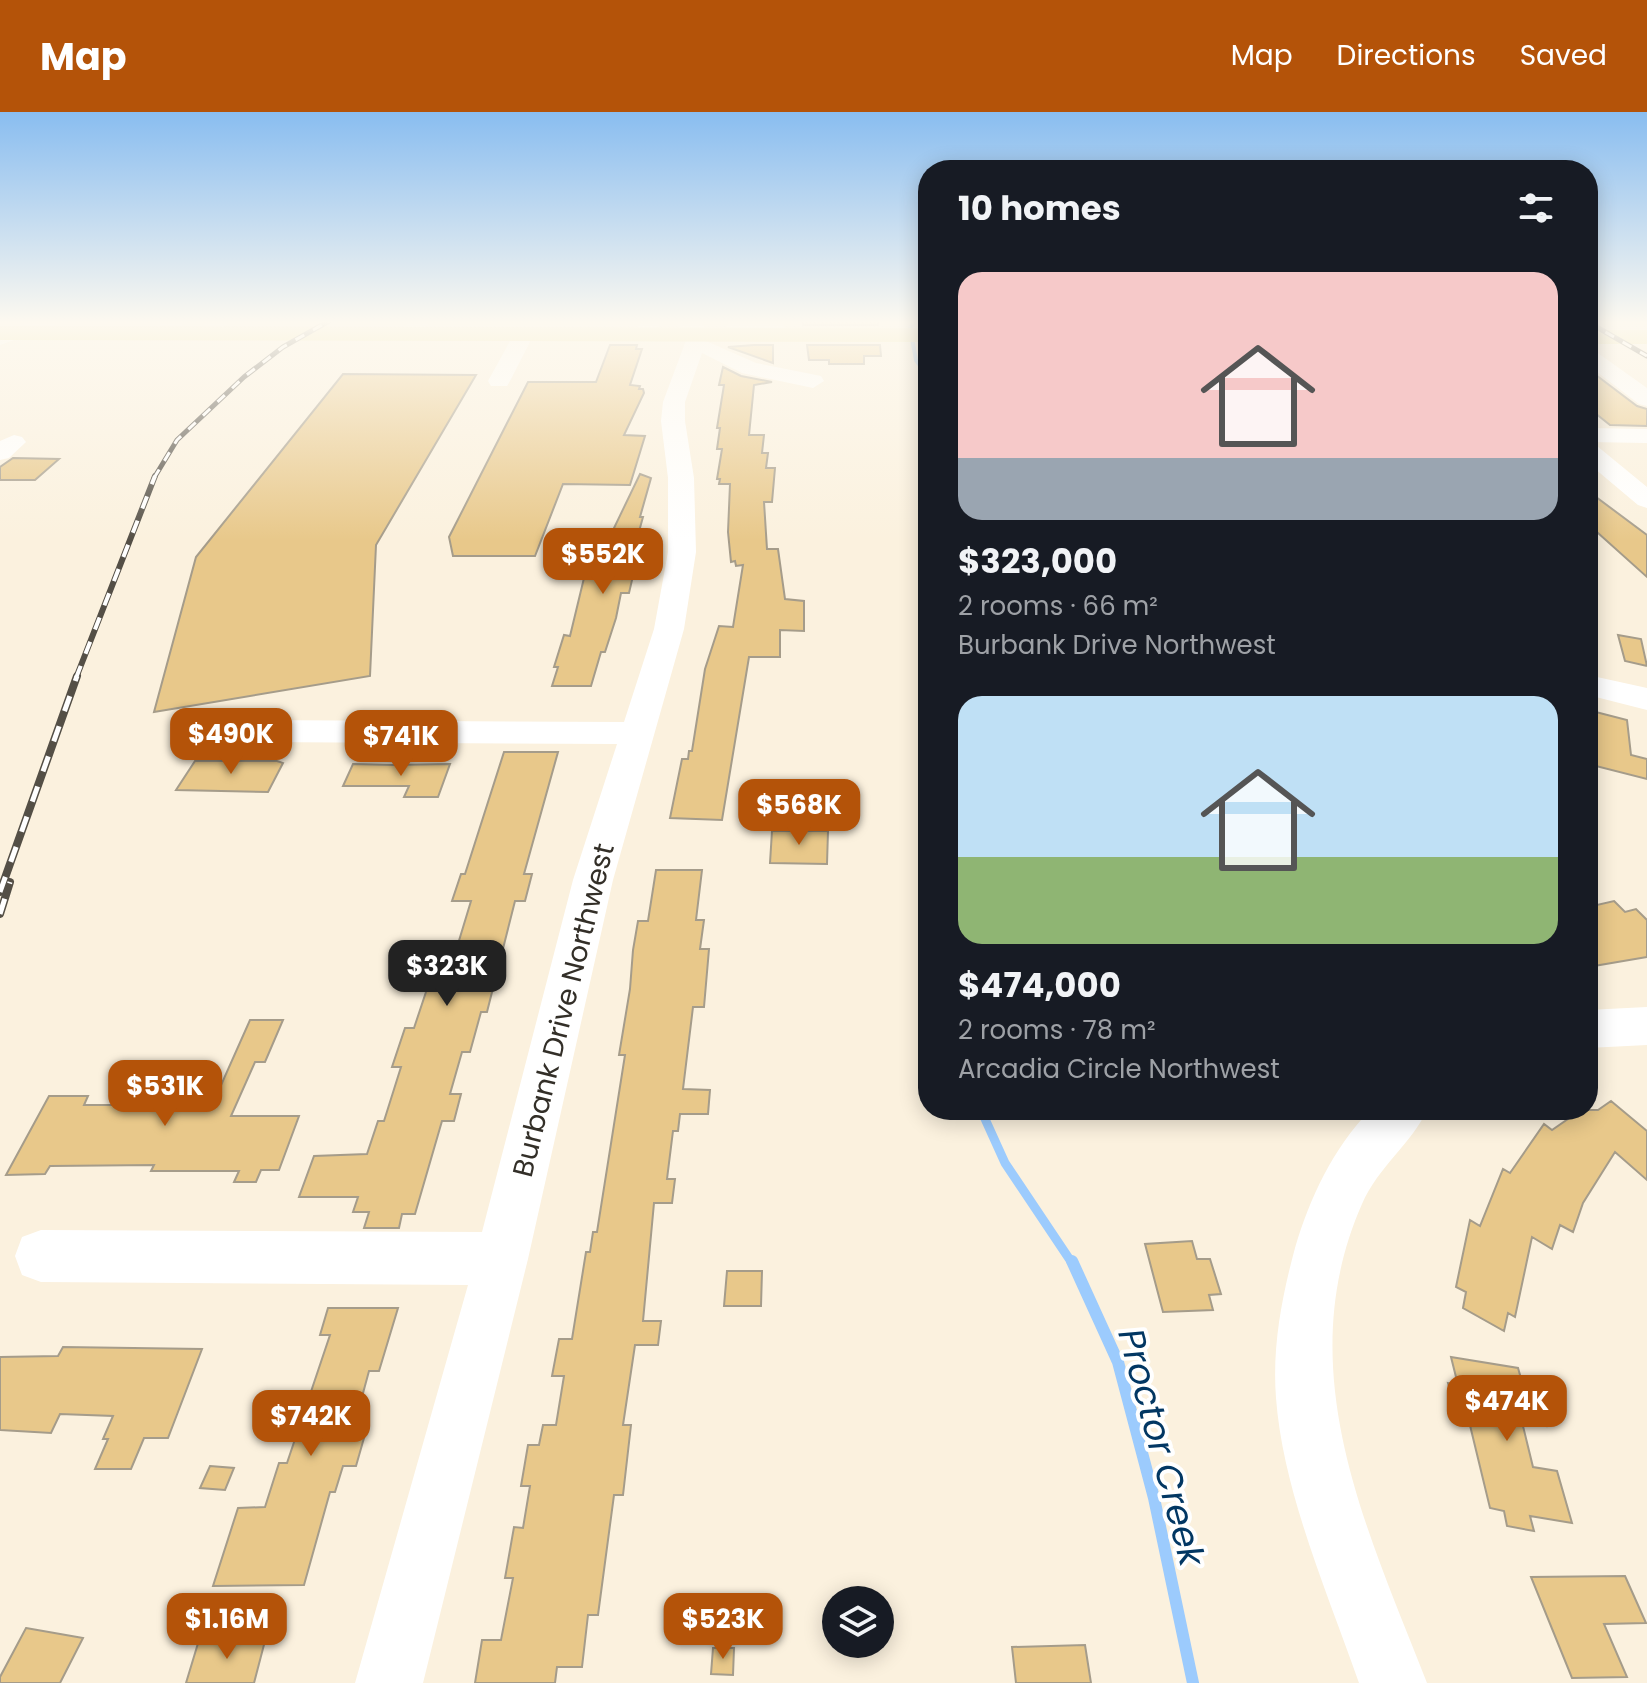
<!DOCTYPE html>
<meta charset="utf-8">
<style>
body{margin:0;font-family:Poppins,sans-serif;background:#20242c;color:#f1f3f6;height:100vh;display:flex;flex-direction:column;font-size:30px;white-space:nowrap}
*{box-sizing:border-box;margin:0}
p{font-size:26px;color:#9ea1a6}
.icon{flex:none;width:44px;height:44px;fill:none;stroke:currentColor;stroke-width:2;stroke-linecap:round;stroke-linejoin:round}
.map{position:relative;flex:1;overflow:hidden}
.panel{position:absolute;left:918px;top:48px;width:680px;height:960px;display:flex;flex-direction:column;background:#171b24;border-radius:32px;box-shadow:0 4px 20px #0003}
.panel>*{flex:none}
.tools{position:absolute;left:822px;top:1474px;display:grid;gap:16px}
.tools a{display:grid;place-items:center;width:72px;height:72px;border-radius:50%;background:#171b24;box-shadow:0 4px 20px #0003;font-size:40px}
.price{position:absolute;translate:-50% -68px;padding:0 18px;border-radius:16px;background:#b45309;color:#fff;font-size:26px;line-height:52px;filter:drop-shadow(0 2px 4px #0008)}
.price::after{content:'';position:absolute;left:50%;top:48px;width:24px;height:18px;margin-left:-12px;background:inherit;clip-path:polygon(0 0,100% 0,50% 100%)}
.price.selected{background:#222;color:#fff}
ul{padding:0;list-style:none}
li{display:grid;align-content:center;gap:16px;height:424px;padding:0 40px}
li span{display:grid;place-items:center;height:248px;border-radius:24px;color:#555}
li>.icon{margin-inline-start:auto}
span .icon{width:144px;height:144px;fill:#fffc;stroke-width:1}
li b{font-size:34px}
h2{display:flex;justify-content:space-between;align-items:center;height:96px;padding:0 40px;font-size:34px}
header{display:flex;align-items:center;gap:48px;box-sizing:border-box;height:112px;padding:0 40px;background:#b45309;color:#fff}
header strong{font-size:38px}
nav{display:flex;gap:44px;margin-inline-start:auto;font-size:28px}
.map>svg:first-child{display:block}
</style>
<header>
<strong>Map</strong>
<nav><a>Map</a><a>Directions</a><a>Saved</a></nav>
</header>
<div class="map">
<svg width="1647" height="1571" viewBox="0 0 1647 1571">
<rect width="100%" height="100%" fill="#fbf1de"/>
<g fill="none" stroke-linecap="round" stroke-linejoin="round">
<path stroke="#9ccbfd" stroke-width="4" d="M 916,209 L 910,216 L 916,248 L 928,265"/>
<path stroke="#9ccbfd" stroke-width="9" d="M 981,998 L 1005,1051 L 1072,1151"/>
<path stroke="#9ccbfd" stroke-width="12" d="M 1072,1149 L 1118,1250 L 1154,1386 L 1193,1571"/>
</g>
<path fill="#e8c88a" stroke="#a59c8a" stroke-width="2" d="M 803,209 L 878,209 L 878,213 L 803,213 Z
M 610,233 L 637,233 L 636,237 L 642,237 L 630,273 L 640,274 L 639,277 L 643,277 L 644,281 L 624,323 L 645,324 L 630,373 L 563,372 L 535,444 L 453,444 L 449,425 L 528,270 L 596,270 Z
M 754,233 L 773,233 L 773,251 L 728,235 Z
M 807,233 L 880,233 L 881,244 L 864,244 L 864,252 L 829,252 L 829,248 L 809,248 Z
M 723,255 L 741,264 L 772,270 L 754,273 L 749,323 L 764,323 L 762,341 L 768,341 L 766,356 L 775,356 L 772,390 L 764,390 L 767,437 L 778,437 L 785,487 L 804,489 L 804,519 L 780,518 L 780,545 L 749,545 L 722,708 L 670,706 L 682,647 L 688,647 L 689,639 L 692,639 L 705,557 L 719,514 L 733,515 L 743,453 L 736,454 L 735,449 L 731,450 L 728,420 L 730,372 L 719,372 L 720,367 L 717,367 L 722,337 L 717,337 L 720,316 L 717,316 L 724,273 L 719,273 Z
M 1588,257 L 1637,294 L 1647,297 L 1647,314 L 1610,313 L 1595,301 L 1588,301 Z
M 343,262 L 476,263 L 376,433 L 370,564 L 154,600 L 196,445 Z
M 13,346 L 59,347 L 35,368 L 0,368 L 0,355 Z
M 640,362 L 651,366 L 640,405 L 643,405 L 638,423 L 645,423 L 635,446 L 643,447 L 632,468 L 629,481 L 621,481 L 616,506 L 605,540 L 601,540 L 591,574 L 552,574 L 558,555 L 554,555 L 564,523 L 570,524 L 584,466 L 590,466 Z
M 1588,379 L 1647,423 L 1647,465 L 1588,412 Z
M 1618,523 L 1641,527 L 1647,554 L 1625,549 Z
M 1588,598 L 1627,608 L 1631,643 L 1647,647 L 1647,667 L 1588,652 Z
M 504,640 L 558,640 L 524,762 L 532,762 L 525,789 L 515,789 L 487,900 L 481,900 L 470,940 L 462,940 L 450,982 L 461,982 L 454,1009 L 442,1009 L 415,1102 L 402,1102 L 399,1116 L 364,1116 L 369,1100 L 353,1100 L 358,1085 L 299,1085 L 314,1044 L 367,1042 L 378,1009 L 384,1009 L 401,955 L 392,955 L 405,916 L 414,916 L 429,871 L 437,871 L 442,855 L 451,855 L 471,789 L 452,789 L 461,762 L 465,762 Z
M 195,649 L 277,649 L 283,651 L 268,680 L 176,678 Z
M 353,652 L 392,653 L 450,652 L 438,685 L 404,685 L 409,674 L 343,674 Z
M 772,719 L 828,719 L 827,752 L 770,751 Z
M 656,758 L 702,758 L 696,808 L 704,808 L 700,837 L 709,837 L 704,895 L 693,895 L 683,977 L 710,978 L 708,1002 L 680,1002 L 678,1019 L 673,1019 L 667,1067 L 675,1067 L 672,1091 L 654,1091 L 643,1209 L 661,1209 L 658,1233 L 635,1233 L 623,1313 L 631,1313 L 623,1383 L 614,1383 L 598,1503 L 588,1503 L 582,1555 L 557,1555 L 555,1571 L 475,1571 L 482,1528 L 501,1528 L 513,1466 L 505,1466 L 514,1415 L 523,1416 L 530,1374 L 521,1374 L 528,1333 L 539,1333 L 543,1313 L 556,1313 L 564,1264 L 552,1264 L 559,1227 L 572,1227 L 586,1140 L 590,1140 L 593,1120 L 597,1120 L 625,943 L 619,943 L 630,877 L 633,838 L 638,809 L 648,809 Z
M 1614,789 L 1625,800 L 1636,797 L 1647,808 L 1647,845 L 1588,855 L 1588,795 Z
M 250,908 L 283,908 L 265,950 L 255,950 L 231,1004 L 299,1004 L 279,1058 L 261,1058 L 256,1070 L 234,1070 L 239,1059 L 151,1059 L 154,1053 L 50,1054 L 45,1062 L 6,1063 L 49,984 L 88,984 L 84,993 L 204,993 L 206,989 L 214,989 Z
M 1611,989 L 1647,1019 L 1647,1068 L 1615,1040 L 1583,1091 L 1573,1120 L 1560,1113 L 1552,1137 L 1532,1125 L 1515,1205 L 1508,1201 L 1504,1219 L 1463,1196 L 1466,1180 L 1456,1175 L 1470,1108 L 1480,1114 L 1503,1057 L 1510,1061 L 1544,1012 L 1552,1018 L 1581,998 L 1598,998 Z
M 1192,1129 L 1197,1147 L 1210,1147 L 1221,1182 L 1209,1183 L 1213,1198 L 1163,1200 L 1145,1132 Z
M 727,1159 L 762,1159 L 761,1194 L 724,1194 Z
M 328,1196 L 398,1196 L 379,1259 L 369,1259 L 353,1318 L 366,1319 L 356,1354 L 343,1354 L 335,1380 L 330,1380 L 304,1473 L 213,1474 L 238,1396 L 265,1395 L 279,1351 L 287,1351 L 330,1223 L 320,1223 Z
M 63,1235 L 202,1237 L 168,1326 L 144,1326 L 131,1357 L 95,1357 L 108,1327 L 103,1327 L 113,1304 L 60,1302 L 51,1321 L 0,1318 L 0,1245 L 58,1244 Z
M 1451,1245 L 1518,1256 L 1526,1284 L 1537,1286 L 1546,1314 L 1522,1310 L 1533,1355 L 1557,1359 L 1572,1411 L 1530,1404 L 1534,1419 L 1507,1414 L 1504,1399 L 1490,1396 L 1467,1301 L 1455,1299 L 1448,1271 L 1458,1273 Z
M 210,1354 L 234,1356 L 225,1378 L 200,1376 Z
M 1625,1464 L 1646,1511 L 1604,1512 L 1627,1565 L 1572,1566 L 1531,1465 Z
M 26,1516 L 83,1526 L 60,1571 L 0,1571 L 0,1565 Z
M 266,1525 L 254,1571 L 186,1571 L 199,1528 Z
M 1085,1533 L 1091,1571 L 1016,1571 L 1012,1535 Z
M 713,1536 L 734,1536 L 733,1563 L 711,1562 Z"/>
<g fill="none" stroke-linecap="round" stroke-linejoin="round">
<path fill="#fff" fill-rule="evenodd" d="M 31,209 L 59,209 L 56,213 L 0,233 L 0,220 Z
M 164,209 L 186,209 L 168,225 L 154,225 L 151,221 Z
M 208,209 L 230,209 L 213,225 L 199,225 L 196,221 Z
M 410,209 L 431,209 L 416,226 L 402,226 L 399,222 Z
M 643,209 L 664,209 L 646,227 L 632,227 L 629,223 Z
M 674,209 L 698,209 L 706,216 L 706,229 L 756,251 L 821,264 L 824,269 L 813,276 L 742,261 L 702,241 L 685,290 L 685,309 L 694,366 L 696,440 L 684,517 L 613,768 L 528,1147 L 423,1571 L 355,1571 L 468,1173 L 41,1170 L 22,1163 L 15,1144 L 22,1125 L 41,1118 L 482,1120 L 573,768 L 617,632 L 234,630 L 222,627 L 217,619 L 222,611 L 234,608 L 624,610 L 654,517 L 668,440 L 668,366 L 661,309 L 663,290 L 688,223 Z
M 728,209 L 782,209 L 787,223 L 777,229 L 770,227 L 766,218 L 745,218 L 742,227 L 735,229 L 725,223 Z
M 524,216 L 534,222 L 510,269 L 507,274 L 491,274 L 488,269 L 514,222 Z
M 1588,237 L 1595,239 L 1647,276 L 1647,294 L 1639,292 L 1588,253 Z
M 1588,316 L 1647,317 L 1647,331 L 1588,330 Z
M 14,323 L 22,325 L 26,330 L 9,346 L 0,348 L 0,329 Z
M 1588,332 L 1597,334 L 1647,375 L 1647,396 L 1638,393 L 1588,351 Z
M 1588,563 L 1647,576 L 1647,598 L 1588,583 Z
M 1647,895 L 1647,933 L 1588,936 L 1588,898 Z
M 1370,998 L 1427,998 C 1412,1031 1378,1055 1362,1092 C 1289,1258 1367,1417 1427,1571 L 1359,1571 C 1328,1482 1283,1380 1276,1286 C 1272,1235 1282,1184 1295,1136 C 1310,1085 1333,1037 1370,998 Z"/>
<path fill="#ecdf90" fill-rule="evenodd" d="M 0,214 L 928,216 L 928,230 L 0,228 Z
M 1588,218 L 1647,218 L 1647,232 L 1588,232 Z"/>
<defs>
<path id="rail-far2" d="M 1588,210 L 1647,244
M 154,366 L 177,328 L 244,265 L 283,235 L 329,209"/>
<path id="rail-far1" d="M 76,566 L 155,364"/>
<path id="rail" d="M 0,780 L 77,564
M 0,802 L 10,770"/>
</defs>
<use href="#rail-far2" stroke="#544f46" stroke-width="5"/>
<use href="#rail-far1" stroke="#544f46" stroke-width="6"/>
<use href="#rail" stroke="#544f46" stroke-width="8"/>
<use href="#rail-far2" stroke="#fff" stroke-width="3" stroke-dasharray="10" stroke-linecap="butt"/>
<use href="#rail-far1" stroke="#fff" stroke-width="4" stroke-dasharray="13" stroke-linecap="butt"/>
<use href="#rail" stroke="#fff" stroke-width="5" stroke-dasharray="16" stroke-linecap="butt"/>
</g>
<linearGradient id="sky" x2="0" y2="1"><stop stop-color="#89bdf0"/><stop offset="0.49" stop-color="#fdf9f0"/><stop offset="1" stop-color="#fdf9f0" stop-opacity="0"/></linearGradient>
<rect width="1647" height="429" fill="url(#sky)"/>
<g text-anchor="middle" stroke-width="8" stroke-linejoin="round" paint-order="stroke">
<g font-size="28" fill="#332f28" stroke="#fff">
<text transform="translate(563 898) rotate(-76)" y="10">Burbank Drive Northwest</text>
</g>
<g font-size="36" font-style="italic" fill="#023763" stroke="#fff">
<text transform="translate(1162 1335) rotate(75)" y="13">Proctor Creek</text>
</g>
</g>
</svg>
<div class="tools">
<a><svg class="icon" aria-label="layers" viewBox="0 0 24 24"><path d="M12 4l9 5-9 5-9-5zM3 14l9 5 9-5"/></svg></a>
</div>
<b class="price" style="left:603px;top:484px">$552K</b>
<b class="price" style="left:231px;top:664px">$490K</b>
<b class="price" style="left:401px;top:666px">$741K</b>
<b class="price" style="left:799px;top:735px">$568K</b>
<b class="price selected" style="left:447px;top:896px">$323K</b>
<b class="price" style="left:165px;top:1016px">$531K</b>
<b class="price" style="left:1507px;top:1331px">$474K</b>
<b class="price" style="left:311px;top:1346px">$742K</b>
<b class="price" style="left:227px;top:1549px">$1.16M</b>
<b class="price" style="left:723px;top:1549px">$523K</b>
<section class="panel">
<h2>10 homes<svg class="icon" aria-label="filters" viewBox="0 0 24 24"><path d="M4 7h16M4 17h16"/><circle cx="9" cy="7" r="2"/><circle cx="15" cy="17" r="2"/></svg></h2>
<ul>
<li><span style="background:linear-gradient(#f6c9c9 75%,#9aa5b1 0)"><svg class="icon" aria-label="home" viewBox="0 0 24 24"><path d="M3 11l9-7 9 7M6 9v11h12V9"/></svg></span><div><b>$323,000</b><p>2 rooms · 66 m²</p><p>Burbank Drive Northwest</p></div></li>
<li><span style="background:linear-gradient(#bfe0f5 65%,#8fb573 0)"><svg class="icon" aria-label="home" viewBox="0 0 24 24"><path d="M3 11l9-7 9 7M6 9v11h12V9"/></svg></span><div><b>$474,000</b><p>2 rooms · 78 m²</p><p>Arcadia Circle Northwest</p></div></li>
</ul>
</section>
</div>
